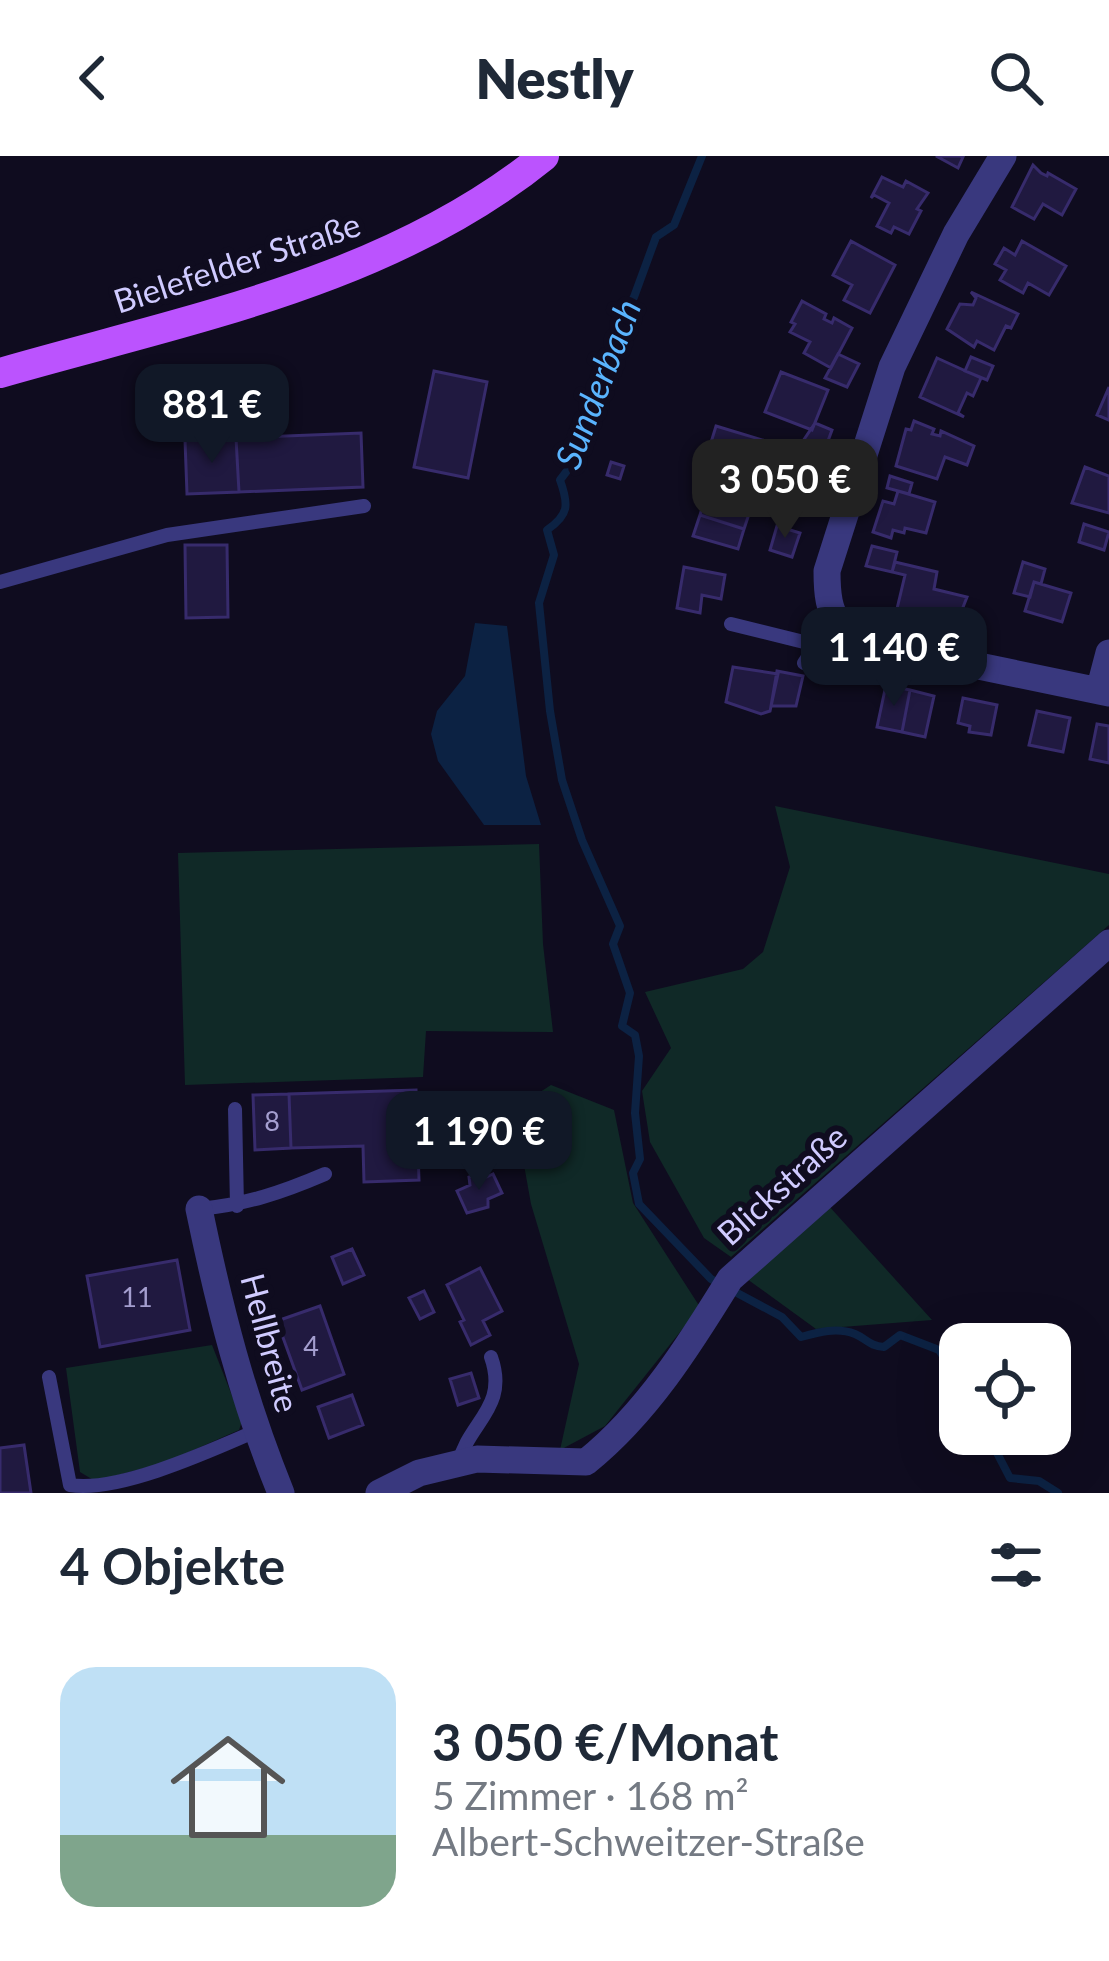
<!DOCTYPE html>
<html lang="de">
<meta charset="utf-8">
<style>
body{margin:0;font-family:Lato,sans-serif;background:#f6f6f7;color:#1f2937;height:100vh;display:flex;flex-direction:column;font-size:45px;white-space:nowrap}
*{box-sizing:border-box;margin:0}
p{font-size:39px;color:#747a83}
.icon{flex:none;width:66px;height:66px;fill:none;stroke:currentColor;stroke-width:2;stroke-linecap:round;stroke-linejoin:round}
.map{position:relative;height:1337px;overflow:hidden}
.panel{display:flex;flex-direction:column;background:#fff;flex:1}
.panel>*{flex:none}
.tools{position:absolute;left:939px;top:1167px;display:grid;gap:24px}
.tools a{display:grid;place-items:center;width:132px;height:132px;border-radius:24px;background:#fff;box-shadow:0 12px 48px #0002;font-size:60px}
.price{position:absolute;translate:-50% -102px;padding:0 27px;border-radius:24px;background:#111827;color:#fff;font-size:39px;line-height:78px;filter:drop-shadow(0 3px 6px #0008)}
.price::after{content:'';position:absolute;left:50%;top:72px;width:36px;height:27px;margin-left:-18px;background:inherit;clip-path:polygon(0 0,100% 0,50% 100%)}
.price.current{background:#222;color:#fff}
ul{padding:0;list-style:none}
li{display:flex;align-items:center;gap:36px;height:300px;padding:0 60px}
li span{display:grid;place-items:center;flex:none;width:336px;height:240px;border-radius:36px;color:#555}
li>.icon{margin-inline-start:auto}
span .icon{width:144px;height:144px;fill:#fffc;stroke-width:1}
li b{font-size:51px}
h2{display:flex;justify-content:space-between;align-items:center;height:144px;padding:0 60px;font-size:51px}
header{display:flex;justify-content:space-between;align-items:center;height:156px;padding:0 60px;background:#fff;font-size:54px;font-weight:800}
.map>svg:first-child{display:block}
</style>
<header><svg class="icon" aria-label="back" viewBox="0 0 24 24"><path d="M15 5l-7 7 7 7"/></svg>Nestly<svg class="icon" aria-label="search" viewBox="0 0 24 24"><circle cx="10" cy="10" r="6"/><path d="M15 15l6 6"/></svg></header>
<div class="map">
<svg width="1109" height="1337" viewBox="0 0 1109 1337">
<rect width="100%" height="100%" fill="#0f0c1f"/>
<path fill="#102927" d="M 775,650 L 1109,718 L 1109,769 L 731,1101 L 704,1082 L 650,986 L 642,935 L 671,892 L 645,836 L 743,813 L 763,796 L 790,711 Z
M 539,688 L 543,788 L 553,876 L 426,875 L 423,921 L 185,929 L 178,697 Z
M 551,929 L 614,954 L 633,1047 L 700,1151 L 605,1270 L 560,1294 L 579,1208 L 531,1048 L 514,953 Z
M 828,1049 L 932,1164 L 816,1173 L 747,1123 Z
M 212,1189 L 242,1265 L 239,1274 L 164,1307 L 95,1325 L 80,1316 L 66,1212 Z"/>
<path fill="#0c2243" d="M 475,467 L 507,470 L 526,620 L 541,669 L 484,669 L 438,605 L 431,578 L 437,555 L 465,520 Z"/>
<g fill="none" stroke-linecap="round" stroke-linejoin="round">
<path stroke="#0c2243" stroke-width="8" d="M 702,0 L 674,69 L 656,81 L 634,141 L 613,178 L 604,215 L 589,241 L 584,266 L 572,285 L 576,303 L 560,324 C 569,349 569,359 547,374 L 554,399 L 539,447 L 550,555 L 562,624 L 582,684 L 620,770 L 613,788 L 630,837 L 622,870 L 635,879 L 639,900 L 635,957 L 640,1003 L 633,1017 L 639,1048 L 711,1123 L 782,1161 L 801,1181 C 819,1176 837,1171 855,1178 C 867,1183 869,1190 884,1191 L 900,1179 L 939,1194 L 960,1225
M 980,1278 L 996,1295 L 1010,1322 L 1039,1325 L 1058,1337"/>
</g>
<path fill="#201940" stroke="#372b6c" stroke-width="3" d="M 936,0 L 960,0 L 963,1 L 958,12 Z
M 1033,9 L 1041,17 L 1047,20 L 1048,17 L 1076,33 L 1062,59 L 1043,48 L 1034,63 L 1012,51 Z
M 882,21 L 903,31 L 906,25 L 928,37 L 917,53 L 921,55 L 909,78 L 894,71 L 891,77 L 877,70 L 889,47 L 874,39 L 871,42 Z
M 851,85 L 895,109 L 870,157 L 844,144 L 852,129 L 833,119 Z
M 1022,85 L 1066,110 L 1049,139 L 1028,127 L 1023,137 L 1000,124 L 1006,114 L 995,108 L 1004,92 L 1015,99 Z
M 971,136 L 1018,158 L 1011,172 L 1006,170 L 994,194 L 977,185 L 974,191 L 947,173 L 960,148 L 973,149 L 976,142 Z
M 802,145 L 826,158 L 824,163 L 832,167 L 834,162 L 852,172 L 831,212 L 804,197 L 810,186 L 790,176 L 795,168 L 791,166 Z
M 838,198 L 859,208 L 847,231 L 825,222 Z
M 971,201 L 993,210 L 987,224 L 965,215 Z
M 937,202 L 981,222 L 973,240 L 967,237 L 958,257 L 964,261 L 920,241 Z
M 434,215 L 487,226 L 468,322 L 414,311 Z
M 781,216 L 828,234 L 812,274 L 765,256 Z
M 1109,231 L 1109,264 L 1097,259 Z
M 914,265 L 934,273 L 932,278 L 940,280 L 941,275 L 974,290 L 967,309 L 945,301 L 937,323 L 896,310 L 906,273 L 911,274 Z
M 815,267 L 832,274 L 825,293 L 803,285 Z
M 716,270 L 779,289 L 773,312 L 709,293 Z
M 361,277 L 363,331 L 239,336 L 236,282 Z
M 236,282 L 239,336 L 187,338 L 185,284 Z
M 709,293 L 773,312 L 766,334 L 702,315 Z
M 804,299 L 826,305 L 820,326 L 798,319 Z
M 611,306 L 624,310 L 620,323 L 607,319 Z
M 1085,311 L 1109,320 L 1109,357 L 1072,347 Z
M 798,319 L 820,326 L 813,348 L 792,342 Z
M 890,320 L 912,327 L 909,338 L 887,332 Z
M 898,335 L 935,346 L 926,377 L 905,372 L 904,377 L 893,374 L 891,382 L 873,376 L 883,345 L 894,348 Z
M 706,338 L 751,352 L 744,373 L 700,359 Z
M 700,359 L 744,373 L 738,393 L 693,380 Z
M 1084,368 L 1109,376 L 1104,394 L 1079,386 Z
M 777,370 L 800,377 L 792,401 L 770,394 Z
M 185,389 L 227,389 L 228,461 L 186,462 Z
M 872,390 L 897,396 L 892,416 L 866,410 Z
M 895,406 L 937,416 L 934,433 L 967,441 L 956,469 L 896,457 L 905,419 L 892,416 Z
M 1023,406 L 1045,413 L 1041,428 L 1034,426 L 1030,441 L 1014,437 Z
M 684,411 L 725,419 L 721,443 L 702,439 L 700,457 L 677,452 Z
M 1034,426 L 1071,437 L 1062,466 L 1025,455 Z
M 733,511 L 778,518 L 770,555 L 761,558 L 726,546 Z
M 777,515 L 803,520 L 796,550 L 771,550 Z
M 886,529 L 910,534 L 902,576 L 877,571 Z
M 910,534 L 934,540 L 925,581 L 902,576 Z
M 963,542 L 997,549 L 991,579 L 969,576 L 970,570 L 958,567 Z
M 1037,555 L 1070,562 L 1063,596 L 1029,589 Z
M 1097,568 L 1109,570 L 1109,607 L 1090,603 Z
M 416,934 L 419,1024 L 364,1026 L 363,990 L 291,992 L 289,938 Z
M 289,938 L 291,992 L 255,994 L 253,939 Z
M 493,1018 L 502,1037 L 488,1043 L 488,1051 L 467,1057 L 457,1035 L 470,1029 L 469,1021 L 475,1019 L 480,1024 Z
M 352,1093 L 364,1119 L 343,1128 L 332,1101 Z
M 177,1104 L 190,1174 L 100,1191 L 87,1120 Z
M 480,1112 L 502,1155 L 483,1165 L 490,1179 L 471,1189 L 460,1166 L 464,1164 L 447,1129 Z
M 424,1135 L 434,1156 L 420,1163 L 409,1142 Z
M 320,1150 L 344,1218 L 302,1234 L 277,1165 Z
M 471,1217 L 479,1242 L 458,1249 L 450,1223 Z
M 352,1239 L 363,1269 L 329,1282 L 318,1251 Z
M 24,1289 L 31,1337 L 0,1337 L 0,1292 Z"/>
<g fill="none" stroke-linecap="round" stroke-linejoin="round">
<path stroke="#39387e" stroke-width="14" d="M 0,426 L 167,379 L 364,350
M 731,468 L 816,489
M 804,507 L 833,463
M 235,953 L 237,1050
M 199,1053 C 245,1049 283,1036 325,1018
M 49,1221 L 70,1329 C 118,1337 210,1295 256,1275
M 459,1307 C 468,1266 509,1252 491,1201"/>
<path stroke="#39387e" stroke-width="27" d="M 1003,0 L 956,78 L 892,211 L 827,415 C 827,465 837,473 882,490 L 1109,537
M 1099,535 L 1109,497
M 199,1053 C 220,1154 242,1241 281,1337
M 379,1337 L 419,1317 L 477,1303 L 586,1306 C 647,1257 690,1188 730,1123 L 1109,787"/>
<path stroke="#bb53fe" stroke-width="30" d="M 0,217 C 187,163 389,126 544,0"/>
</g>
<g text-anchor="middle" stroke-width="12" stroke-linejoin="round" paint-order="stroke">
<g font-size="27" fill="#a49ecf">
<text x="272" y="975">8</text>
<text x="137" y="1151">11</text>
<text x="311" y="1200">4</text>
</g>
<g font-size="33" fill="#d0cbff" stroke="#0f0c1f">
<text transform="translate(237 107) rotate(-18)" y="12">Bielefelder Straße</text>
<text transform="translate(782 1029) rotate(-42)" y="12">Blickstraße</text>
<text transform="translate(270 1187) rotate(75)" y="12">Hellbreite</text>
</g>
<g font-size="36" font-style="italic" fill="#5ab4fe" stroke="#0f0c1f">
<text transform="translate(598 228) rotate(-69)" y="13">Sunderbach</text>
</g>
</g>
</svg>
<div class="tools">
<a><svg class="icon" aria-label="locate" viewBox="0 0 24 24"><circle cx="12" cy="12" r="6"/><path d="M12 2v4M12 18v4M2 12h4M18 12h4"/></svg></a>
</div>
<b class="price" style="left:212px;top:310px">881 €</b>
<b class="price current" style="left:785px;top:385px">3 050 €</b>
<b class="price" style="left:894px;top:553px">1 140 €</b>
<b class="price" style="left:479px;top:1037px">1 190 €</b>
</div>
<section class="panel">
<h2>4 Objekte<svg class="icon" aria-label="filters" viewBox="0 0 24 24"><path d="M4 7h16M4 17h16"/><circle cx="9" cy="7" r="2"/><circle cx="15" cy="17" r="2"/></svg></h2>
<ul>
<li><span style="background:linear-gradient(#bfe0f5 70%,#7fa58c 0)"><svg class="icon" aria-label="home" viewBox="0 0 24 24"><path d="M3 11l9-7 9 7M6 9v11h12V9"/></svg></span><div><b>3 050 €/Monat</b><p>5 Zimmer · 168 m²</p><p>Albert-Schweitzer-Straße</p></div></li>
</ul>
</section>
